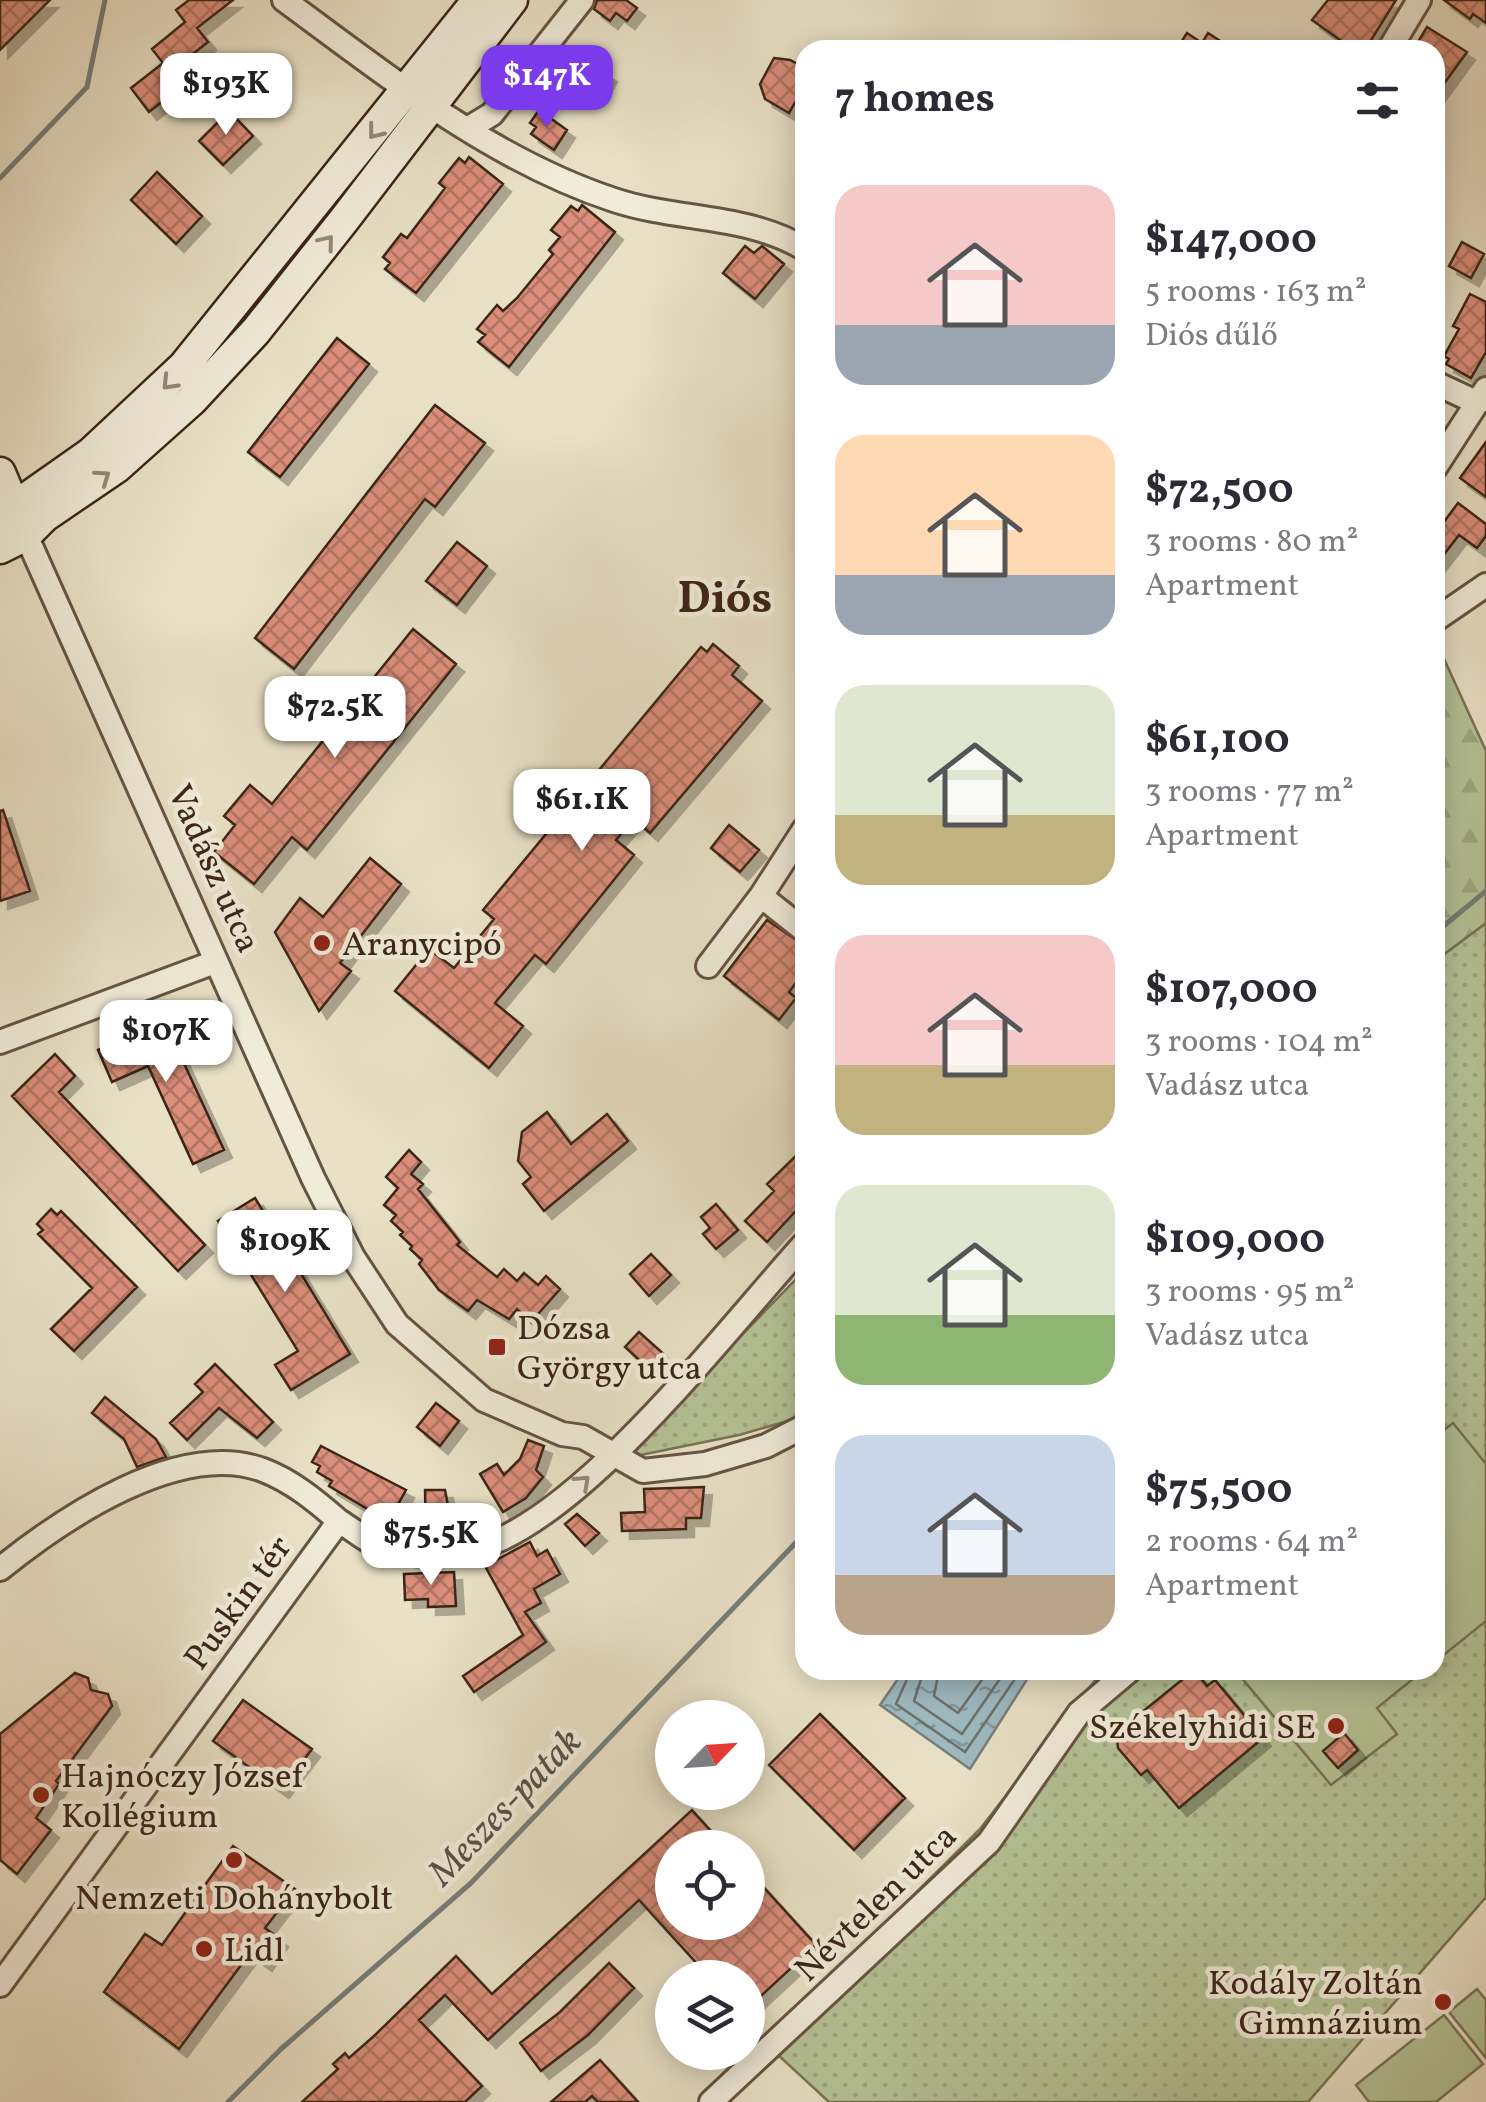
<!DOCTYPE html>
<meta charset="utf-8">
<style>
body{margin:0;font-family:Vollkorn,serif;background:#f2f2f3;color:#2b2b33;height:100vh;display:flex;flex-direction:column;font-size:38px;white-space:nowrap}
*{box-sizing:border-box;margin:0}
p{font-size:32px;color:#7c7c81}
.icon{flex:none;width:55px;height:55px;fill:none;stroke:currentColor;stroke-width:2;stroke-linecap:round;stroke-linejoin:round}
.map{position:relative;flex:1;overflow:hidden}
.drawer{position:absolute;left:795px;top:40px;width:650px;height:1640px;display:flex;flex-direction:column;background:#fff;border-radius:30px;box-shadow:0 5px 25px #0003}
.drawer>*{flex:none}
.needle{width:65px;rotate:65deg}
.tools{position:absolute;left:655px;top:1700px;display:grid;gap:20px}
.tools a{display:grid;place-items:center;width:110px;height:110px;border-radius:50%;background:#fff;box-shadow:0 5px 25px #0003;font-size:50px}
.price{position:absolute;translate:-50% -85px;padding:0 22px;border-radius:20px;background:#fff;color:#222;font-size:32px;line-height:65px;filter:drop-shadow(0 2px 5px #0008)}
.price::after{content:'';position:absolute;left:50%;top:60px;width:30px;height:22px;margin-left:-15px;background:inherit;clip-path:polygon(0 0,100% 0,50% 100%)}
.price.current{background:#7c3aed;color:#fff}
ul{padding:0;list-style:none}
li{display:flex;align-items:center;gap:30px;height:250px;padding:0 40px}
li span{display:grid;place-items:center;flex:none;width:280px;height:200px;border-radius:30px;color:#555}
li>.icon{margin-inline-start:auto}
span .icon{width:120px;height:120px;fill:#fffc;stroke-width:1}
li b{font-size:42px}
h2{display:flex;justify-content:space-between;align-items:center;height:120px;padding:0 40px;font-size:42px}
.map>svg:first-child{display:block}
</style>
<div class="map">
<svg width="1486" height="2102" viewBox="0 0 1486 2102">
<defs>
<pattern id="grass-dots" width="8" height="8" patternUnits="userSpaceOnUse" patternTransform="scale(2.5)"><rect width="8" height="8" fill="#b5c396"/><path d="M2 2h.1M6 6h.1" fill="none" stroke="#9da781" stroke-width="1.8" stroke-linecap="round"/></pattern>
<pattern id="forest-firs" width="22" height="20" patternUnits="userSpaceOnUse" patternTransform="scale(2.5)"><rect width="22" height="20" fill="#b5c396"/><path d="M5 1l3.5 6h-7zM16 11l3.5 6h-7z" fill="#9da781"/></pattern>
<pattern id="water-ripples" width="26" height="14" patternUnits="userSpaceOnUse" patternTransform="scale(2.5)"><rect width="26" height="14" fill="#9ebac1"/><path d="M2 4q2-2 4 0t4 0M15 11q2-2 4 0t4 0" fill="none" stroke="#82979c"/></pattern>
<pattern id="building-cross-hatch" width="8" height="8" patternUnits="userSpaceOnUse" patternTransform="scale(2.5)"><rect width="8" height="8" fill="#db8e7a"/><path d="M0 0l8 8M0 8l8-8" fill="none" stroke="#b37463"/></pattern>
<filter id="shadow"><feDropShadow dx="8" dy="8" stdDeviation="0" flood-color="#0004"/></filter>
</defs>
<rect width="100%" height="100%" fill="#e9e1c6"/>
<filter id="stains"><feTurbulence type="fractalNoise" baseFrequency=".002" numOctaves="4"/><feColorMatrix values="0 0 0 0 .2 0 0 0 0 .09 0 0 0 0 .02 0 0 0 .5 -.17"/></filter>
<radialGradient id="worn" r=".72"><stop offset=".6" stop-color="#630" stop-opacity="0"/><stop offset="1" stop-color="#630" stop-opacity=".3"/></radialGradient>
<path fill="url(#grass-dots)" stroke="#787456" stroke-width="2.5" d="M 1486,923 L 1486,1897 L 1308,2102 L 829,2102 L 765,2043 L 980,1829 L 1103,1670 L 1435,1670 L 1435,961 Z
M 805,1270 L 805,1416 L 739,1435 L 621,1459 Z"/>
<path fill="url(#forest-firs)" stroke="#787456" stroke-width="2.5" d="M 1435,639 L 1486,751 L 1486,923 L 1435,961 Z"/>
<path fill="#b5c396" stroke="#787456" stroke-width="2.5" d="M 1453,1423 L 1486,1464 L 1486,1621 L 1435,1662 L 1435,1437 Z
M 1235,1670 L 1424,1670 L 1377,1708 L 1397,1734 L 1331,1785 Z
M 1477,1989 L 1486,2000 L 1486,2058 L 1449,2012 Z
M 1444,2015 L 1483,2064 L 1436,2102 L 1369,2102 L 1356,2085 Z"/>
<path fill="url(#water-ripples)" stroke="#767e7d" stroke-width="2.5" d="M 904,1670 L 1033,1670 L 970,1769 L 880,1705 Z"/>
<g fill="none" stroke-linecap="round" stroke-linejoin="round">
<path stroke="#6c706c" stroke-width="2.5" d="M 911,1670 L 896,1704 L 965,1752 L 1021,1670
M 924,1670 L 914,1701 L 962,1734 L 1006,1670
M 939,1670 L 934,1696 L 958,1713 L 989,1670"/>
<path stroke="#767e7d" stroke-width="5" d="M 0,178 L 87,87 L 105,0
M 1435,933 L 1486,891
M 228,2102 L 281,2049 L 471,1883 L 805,1533"/>
</g>
<path fill="url(#building-cross-hatch)" stroke="#3b2517" stroke-width="2.5" filter="url(#shadow)" d="M 0,0 L 50,0 L 0,50 Z
M 189,0 L 233,0 L 197,28 L 208,42 L 170,72 L 182,86 L 149,112 L 131,88 L 163,63 L 152,49 L 185,22 L 176,10 Z
M 597,0 L 626,0 L 637,8 L 627,21 L 616,13 L 610,21 L 594,9 Z
M 1328,0 L 1396,0 L 1365,50 L 1354,50 L 1312,20 Z
M 1444,0 L 1486,0 L 1486,23 L 1473,14 L 1470,19 Z
M 1427,27 L 1467,52 L 1435,96 L 1435,50 L 1413,50 Z
M 1187,33 L 1202,43 L 1208,33 L 1234,50 L 1176,50 Z
M 566,50 L 609,74 L 601,88 L 558,65 Z
M 774,58 L 790,60 L 805,68 L 805,85 L 789,113 L 765,99 L 760,84 Z
M 539,110 L 567,130 L 554,150 L 531,134 L 536,127 L 530,123 Z
M 229,111 L 253,136 L 223,165 L 199,141 Z
M 469,157 L 503,184 L 416,293 L 385,269 L 390,263 L 383,257 L 401,234 L 407,238 L 445,188 L 439,183 L 459,158 L 465,163 Z
M 157,172 L 202,216 L 176,244 L 131,200 Z
M 582,205 L 615,232 L 509,367 L 478,342 L 485,335 L 477,329 L 497,305 L 503,311 L 517,298 L 553,254 L 549,250 L 560,237 L 551,230 L 571,206 L 578,211 Z
M 1462,242 L 1484,254 L 1471,278 L 1449,266 Z
M 745,246 L 754,253 L 762,246 L 784,264 L 755,299 L 723,273 Z
M 1470,294 L 1486,302 L 1486,352 L 1471,378 L 1446,364 L 1449,359 L 1444,356 L 1459,329 L 1453,326 Z
M 337,338 L 369,364 L 280,477 L 248,452 Z
M 435,405 L 485,443 L 435,507 L 425,499 L 294,669 L 255,638 Z
M 1486,442 L 1486,497 L 1460,478 Z
M 1458,503 L 1486,524 L 1486,536 L 1477,548 L 1459,535 L 1435,566 L 1435,534 Z
M 457,542 L 487,566 L 457,605 L 426,581 Z
M 413,629 L 456,664 L 307,850 L 292,837 L 254,884 L 214,852 L 235,825 L 224,816 L 250,785 L 272,804 Z
M 713,644 L 739,666 L 732,675 L 762,701 L 650,833 L 634,819 L 616,840 L 634,855 L 546,964 L 535,955 L 495,1003 L 523,1026 L 489,1068 L 395,991 L 429,949 L 454,968 L 494,919 L 483,910 L 701,647 L 707,652 Z
M 3,810 L 30,891 L 0,901 L 0,811 Z
M 729,825 L 759,850 L 740,872 L 711,848 Z
M 370,858 L 401,884 L 340,963 L 351,971 L 319,1011 L 275,932 L 300,898 L 323,917 Z
M 767,920 L 805,946 L 805,971 L 789,992 L 796,998 L 779,1020 L 724,976 Z
M 164,1020 L 224,1150 L 193,1164 L 148,1066 L 112,1082 L 98,1050 Z
M 55,1054 L 75,1076 L 59,1092 L 205,1245 L 178,1271 L 12,1096 Z
M 547,1112 L 571,1144 L 607,1114 L 628,1141 L 544,1211 L 523,1184 L 531,1177 L 518,1161 L 522,1132 Z
M 805,1147 L 805,1201 L 767,1242 L 745,1221 L 774,1191 L 767,1184 Z
M 409,1150 L 421,1162 L 411,1174 L 423,1184 L 418,1189 L 460,1242 L 457,1245 L 497,1277 L 504,1269 L 517,1281 L 524,1273 L 538,1285 L 546,1276 L 560,1289 L 531,1322 L 517,1309 L 509,1319 L 477,1300 L 468,1311 L 439,1290 L 419,1264 L 422,1260 L 410,1249 L 412,1246 L 400,1235 L 403,1232 L 391,1221 L 396,1215 L 384,1205 L 398,1188 L 386,1177 Z
M 255,1198 L 350,1354 L 291,1390 L 275,1365 L 298,1351 L 218,1221 Z
M 716,1204 L 738,1230 L 716,1249 L 703,1234 L 710,1228 L 701,1217 Z
M 51,1209 L 57,1215 L 61,1211 L 137,1287 L 74,1351 L 51,1329 L 92,1288 L 38,1234 L 43,1230 L 37,1224 Z
M 651,1254 L 671,1275 L 649,1296 L 630,1274 Z
M 639,1332 L 666,1356 L 652,1372 L 625,1347 Z
M 215,1364 L 273,1422 L 257,1438 L 219,1408 L 187,1440 L 170,1423 L 203,1392 L 195,1384 Z
M 105,1397 L 156,1439 L 166,1457 L 137,1467 L 124,1439 L 92,1413 Z
M 436,1403 L 459,1421 L 440,1446 L 417,1427 Z
M 528,1440 L 544,1446 L 536,1470 L 543,1477 L 526,1498 L 503,1512 L 480,1474 L 497,1464 L 504,1475 L 520,1459 Z
M 321,1446 L 406,1490 L 391,1517 L 376,1509 L 374,1513 L 329,1486 L 332,1481 L 317,1472 L 320,1466 L 312,1462 Z
M 704,1487 L 701,1518 L 686,1518 L 686,1529 L 622,1531 L 621,1513 L 645,1512 L 644,1489 Z
M 425,1490 L 445,1490 L 453,1532 L 426,1533 Z
M 577,1514 L 599,1533 L 585,1546 L 565,1524 Z
M 530,1542 L 537,1556 L 547,1550 L 560,1574 L 534,1589 L 541,1603 L 525,1612 L 546,1642 L 474,1692 L 463,1676 L 523,1635 L 485,1566 Z
M 454,1572 L 456,1606 L 428,1607 L 428,1599 L 405,1600 L 404,1574 Z
M 1194,1670 L 1207,1686 L 1215,1680 L 1263,1738 L 1179,1808 L 1147,1770 L 1141,1775 L 1118,1748 L 1117,1738 L 1120,1730 Z
M 75,1673 L 88,1678 L 91,1690 L 108,1694 L 112,1706 L 56,1781 L 59,1784 L 36,1818 L 51,1830 L 17,1874 L 0,1860 L 0,1734 Z
M 243,1700 L 312,1749 L 281,1790 L 213,1741 Z
M 820,1714 L 905,1798 L 854,1850 L 769,1765 Z
M 1344,1733 L 1358,1750 L 1338,1768 L 1323,1751 Z
M 692,1810 L 726,1848 L 672,1848 L 672,1922 L 748,1922 L 748,1870 L 816,1945 L 748,2008 L 748,1978 L 710,1978 L 639,1900 L 488,2040 L 445,1995 L 419,2020 L 482,2086 L 465,2102 L 302,2102 L 338,2069 L 333,2064 L 345,2053 L 349,2058 L 374,2036 L 456,1956 L 492,1994 Z
M 233,1846 L 295,1889 L 265,1928 L 280,1939 L 264,1963 L 250,1953 L 179,2049 L 104,1992 L 145,1934 L 162,1945 Z
M 609,1963 L 634,1988 L 588,2035 L 541,2071 L 520,2043 L 560,2012 Z
M 600,2060 L 638,2102 L 598,2102 L 592,2096 L 585,2102 L 551,2102 Z"/>
<g fill="none" stroke-linecap="round" stroke-linejoin="round">
<defs>
<path id="street" d="M 284,0 C 386,75 492,160 614,200 C 677,221 747,214 805,249
M 1389,50 L 1419,0
M 469,128 L 492,114 L 582,0
M 1435,383 L 1478,403
M 1435,468 L 1486,389
M 26,535 L 313,1178 L 353,1257 L 397,1324 L 484,1400 L 562,1434 L 583,1437 L 643,1471 L 705,1464 L 766,1446 L 805,1426
M 1435,620 L 1486,585
M 805,828 L 761,896 L 805,931
M 708,966 L 761,896
M 0,1042 L 215,962
M 339,1521 C 352,1529 365,1540 378,1546 C 407,1559 454,1556 484,1546 C 589,1510 728,1328 805,1243
M 0,1569 C 62,1519 179,1439 263,1470 C 292,1481 316,1501 339,1521 L 0,1985
M 711,2102 L 989,1842 L 1079,1713 L 1130,1670"/>
<path id="secondary" d="M 0,473 L 21,523
M 0,517 L 91,453 L 184,366 L 478,0
M 0,548 L 26,535 L 45,516 L 117,467 L 192,400 L 256,331 L 344,220 L 512,0"/>
</defs>
<use href="#street" stroke="#665443" stroke-width="28"/>
<use href="#secondary" stroke="#3b2517" stroke-width="35"/>
<use href="#street" stroke="#f1ecda" stroke-width="22"/>
<use href="#secondary" stroke="#f1ecda" stroke-width="30"/>
</g>
<defs><path id="oneway-chevron" d="M-2-3.5L2.5 0L-2 3.5" fill="none" stroke-width="1.6" stroke-linecap="round" stroke-linejoin="round" transform="scale(2.5)"/></defs>
<g stroke="#968878">
<use href="#oneway-chevron" transform="translate(375 132) rotate(128)"/>
<use href="#oneway-chevron" transform="translate(327 242) rotate(-51)"/>
<use href="#oneway-chevron" transform="translate(169 383) rotate(134)"/>
<use href="#oneway-chevron" transform="translate(103 477) rotate(-35)"/>
<use href="#oneway-chevron" transform="translate(583 1482) rotate(-43)"/>
</g>
<g fill="#8f2418" stroke="#f1ecda" stroke-width="4">
<circle cx="322" cy="943" r="10"/>
<rect x="487" y="1337" width="20" height="20" rx="5"/>
<circle cx="1336" cy="1726" r="10"/>
<circle cx="41" cy="1795" r="10"/>
<circle cx="234" cy="1860" r="10"/>
<circle cx="204" cy="1949" r="10"/>
<circle cx="1443" cy="2002" r="10"/>
</g>
<g text-anchor="middle" stroke-width="9" stroke-linejoin="round" paint-order="stroke">
<g font-size="35" fill="#3b2517" stroke="#f1ecda">
<text transform="translate(215 868) rotate(66)" y="12">Vadász utca</text>
<text transform="translate(237 1602) rotate(-54)" y="12">Puskin tér</text>
<text transform="translate(875 1902) rotate(-44)" y="12">Névtelen utca</text>
</g>
<g font-size="35" fill="#3b2517" stroke="#f1ecda" text-anchor="start">
<text x="342" y="955">Aranycipó</text>
<text x="517" y="1339">Dózsa<tspan x="517" dy="40">György utca</tspan></text>
<text x="1316" y="1738" text-anchor="end">Székelyhidi SE</text>
<text x="61" y="1787">Hajnóczy József<tspan x="61" dy="40">Kollégium</tspan></text>
<text x="234" y="1909" text-anchor="middle">Nemzeti Dohánybolt</text>
<text x="224" y="1961">Lidl</text>
<text x="1423" y="1994" text-anchor="end">Kodály Zoltán<tspan x="1423" dy="40">Gimnázium</tspan></text>
</g>
<g font-size="38" font-style="italic" fill="#59524a" stroke="#f1ecda">
<text transform="translate(504 1806) rotate(-46)" y="13">Meszes-patak</text>
</g>
<g font-size="45" font-weight="bold" fill="#3b2517" stroke="#f1ecda">
<text x="725" y="612">Diós</text>
</g>
</g>
<rect width="100%" height="100%" filter="url(#stains)"/>
<rect width="100%" height="100%" fill="url(#worn)"/>
</svg>
<div class="tools">
<a><svg class="needle" viewBox="-14 -14 28 28"><path d="M0-13l5 13h-10z" fill="#e53935"/><path d="M0 13l5-13h-10z" fill="#7c7c81"/></svg></a>
<a><svg class="icon" aria-label="locate" viewBox="0 0 24 24"><circle cx="12" cy="12" r="6"/><path d="M12 2v4M12 18v4M2 12h4M18 12h4"/></svg></a>
<a><svg class="icon" aria-label="layers" viewBox="0 0 24 24"><path d="M12 4l9 5-9 5-9-5zM3 14l9 5 9-5"/></svg></a>
</div>
<b class="price current" style="left:547px;top:130px">$147K</b>
<b class="price" style="left:226px;top:138px">$193K</b>
<b class="price" style="left:335px;top:761px">$72.5K</b>
<b class="price" style="left:582px;top:854px">$61.1K</b>
<b class="price" style="left:166px;top:1085px">$107K</b>
<b class="price" style="left:285px;top:1295px">$109K</b>
<b class="price" style="left:431px;top:1588px">$75.5K</b>
<section class="drawer">
<h2>7 homes<svg class="icon" aria-label="filters" viewBox="0 0 24 24"><path d="M4 7h16M4 17h16"/><circle cx="9" cy="7" r="2"/><circle cx="15" cy="17" r="2"/></svg></h2>
<ul>
<li><span style="background:linear-gradient(#f6c9c9 70%,#9aa5b1 0)"><svg class="icon" aria-label="home" viewBox="0 0 24 24"><path d="M3 11l9-7 9 7M6 9v11h12V9"/></svg></span><div><b>$147,000</b><p>5 rooms · 163 m²</p><p>Diós dűlő</p></div></li>
<li><span style="background:linear-gradient(#ffd9b3 70%,#9aa5b1 0)"><svg class="icon" aria-label="home" viewBox="0 0 24 24"><path d="M3 11l9-7 9 7M6 9v11h12V9"/></svg></span><div><b>$72,500</b><p>3 rooms · 80 m²</p><p>Apartment</p></div></li>
<li><span style="background:linear-gradient(#dfe7d0 65%,#c2b280 0)"><svg class="icon" aria-label="home" viewBox="0 0 24 24"><path d="M3 11l9-7 9 7M6 9v11h12V9"/></svg></span><div><b>$61,100</b><p>3 rooms · 77 m²</p><p>Apartment</p></div></li>
<li><span style="background:linear-gradient(#f6c9c9 65%,#c2b280 0)"><svg class="icon" aria-label="home" viewBox="0 0 24 24"><path d="M3 11l9-7 9 7M6 9v11h12V9"/></svg></span><div><b>$107,000</b><p>3 rooms · 104 m²</p><p>Vadász utca</p></div></li>
<li><span style="background:linear-gradient(#dfe7d0 65%,#8fb573 0)"><svg class="icon" aria-label="home" viewBox="0 0 24 24"><path d="M3 11l9-7 9 7M6 9v11h12V9"/></svg></span><div><b>$109,000</b><p>3 rooms · 95 m²</p><p>Vadász utca</p></div></li>
<li><span style="background:linear-gradient(#c9d6e8 70%,#b9a48a 0)"><svg class="icon" aria-label="home" viewBox="0 0 24 24"><path d="M3 11l9-7 9 7M6 9v11h12V9"/></svg></span><div><b>$75,500</b><p>2 rooms · 64 m²</p><p>Apartment</p></div></li>
</ul>
</section>
</div>
